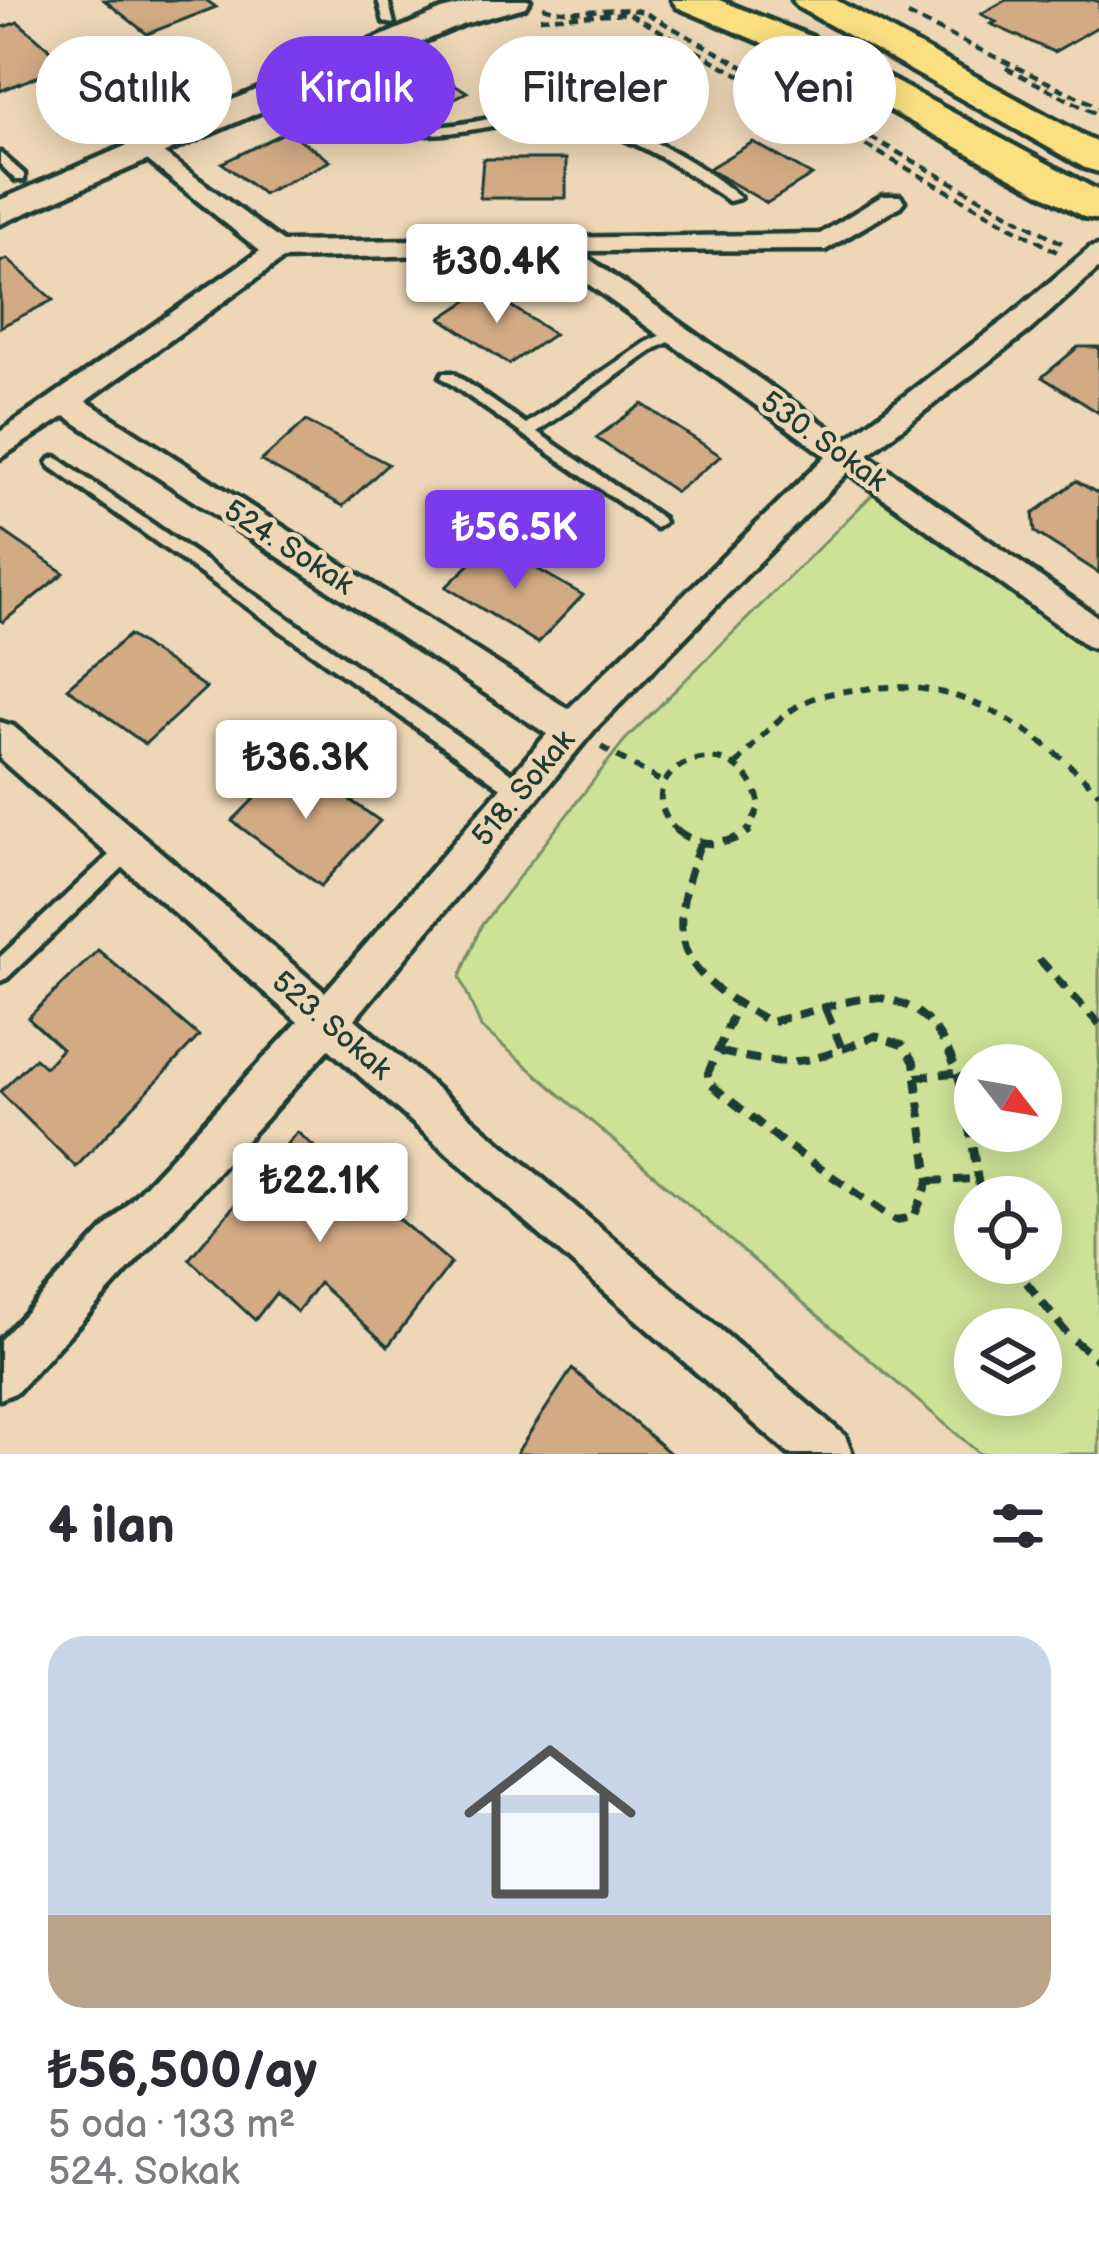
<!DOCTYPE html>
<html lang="tr">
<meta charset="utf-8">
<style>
body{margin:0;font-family:"Balsamiq Sans",sans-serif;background:#f2f2f3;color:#2b2b33;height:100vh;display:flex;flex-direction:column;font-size:45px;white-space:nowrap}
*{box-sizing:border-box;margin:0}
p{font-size:39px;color:#7c7c81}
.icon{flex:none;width:66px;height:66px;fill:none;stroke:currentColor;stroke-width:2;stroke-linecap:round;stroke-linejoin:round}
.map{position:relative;height:1454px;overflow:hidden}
.drawer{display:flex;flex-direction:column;background:#fff;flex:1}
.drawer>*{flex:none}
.guide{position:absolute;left:36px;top:36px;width:1029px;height:108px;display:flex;gap:24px}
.needle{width:78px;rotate:121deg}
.tools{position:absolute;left:954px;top:1044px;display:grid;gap:24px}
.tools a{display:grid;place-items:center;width:108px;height:108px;border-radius:50%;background:#fff;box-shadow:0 6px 30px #0003;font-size:60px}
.price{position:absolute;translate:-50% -102px;padding:0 27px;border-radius:12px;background:#fff;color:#222;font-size:39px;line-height:78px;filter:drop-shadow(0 3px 6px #0008)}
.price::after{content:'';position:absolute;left:50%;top:72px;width:36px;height:27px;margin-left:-18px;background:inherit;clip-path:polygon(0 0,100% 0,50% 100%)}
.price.on{background:#7c3aed;color:#fff}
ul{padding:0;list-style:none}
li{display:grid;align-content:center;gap:24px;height:636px;padding:0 48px}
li+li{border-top:3px solid #e1e1e2}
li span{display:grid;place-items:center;height:372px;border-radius:36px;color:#555}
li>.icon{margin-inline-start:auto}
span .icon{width:216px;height:216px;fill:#fffc;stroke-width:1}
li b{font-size:51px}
h2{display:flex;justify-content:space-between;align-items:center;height:144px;padding:0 48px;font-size:51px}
.chip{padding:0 42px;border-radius:54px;background:#fff;box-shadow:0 6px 30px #0003;font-size:42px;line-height:108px}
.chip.on{background:#7c3aed;color:#fff}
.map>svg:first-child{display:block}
</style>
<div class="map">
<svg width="1099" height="1454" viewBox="0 0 1099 1454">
<rect width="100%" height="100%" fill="#edd7b6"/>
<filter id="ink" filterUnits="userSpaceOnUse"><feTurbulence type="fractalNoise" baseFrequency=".00833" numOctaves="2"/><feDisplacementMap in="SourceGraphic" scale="24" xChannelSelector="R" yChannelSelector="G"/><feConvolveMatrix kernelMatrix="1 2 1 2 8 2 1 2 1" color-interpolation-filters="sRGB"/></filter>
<g filter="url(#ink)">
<path fill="#cee297" stroke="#769066" stroke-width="3" fill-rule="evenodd" d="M 876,491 L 1099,651 L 1099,1454 L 980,1454 L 481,1027 L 460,977 L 481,926 L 624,741 ZM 975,1065 L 1041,1065 L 1041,1131 L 975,1131 ZM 975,1197 L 1041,1197 L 1041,1263 L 975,1263 ZM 975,1329 L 1041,1329 L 1041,1395 L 975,1395 Z"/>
<path fill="#d2aa84" stroke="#1f3d34" stroke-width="3" d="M 104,0 L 206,0 L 216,7 L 147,34 Z
M 1006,0 L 1094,0 L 1099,2 L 1099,26 L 1054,52 L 991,24 L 996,22 L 981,14 Z
M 18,22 L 68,65 L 0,91 L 0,28 Z
M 432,70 L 467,92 L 412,119 L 377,93 Z
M 627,73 L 680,104 L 632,130 L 579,98 Z
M 288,131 L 330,161 L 263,194 L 222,163 Z
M 753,142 L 812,175 L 767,203 L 708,169 Z
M 483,159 L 566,159 L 566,198 L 480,198 Z
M 7,259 L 53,300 L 0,327 L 0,262 Z
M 485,289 L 554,334 L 509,364 L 441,318 Z
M 1078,347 L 1099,347 L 1099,413 L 1042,377 Z
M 642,404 L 721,456 L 676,492 L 596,438 Z
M 306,421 L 388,464 L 343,506 L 261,461 Z
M 1076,481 L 1099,494 L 1099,573 L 1035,532 L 1033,514 Z
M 0,529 L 64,573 L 3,622 L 0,620 Z
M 492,543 L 583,595 L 538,643 L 446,587 Z
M 129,635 L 206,688 L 145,744 L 67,688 Z
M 293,760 L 380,821 L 321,886 L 232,821 Z
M 98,950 L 199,1036 L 76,1167 L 0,1092 L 35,1058 L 45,1067 L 62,1049 L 28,1018 Z
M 297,1132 L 451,1263 L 388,1346 L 319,1283 L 297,1312 L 276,1293 L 255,1320 L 189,1259 Z
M 572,1369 L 671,1454 L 516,1454 Z"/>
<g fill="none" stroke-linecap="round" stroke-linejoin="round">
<defs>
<path id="lane" d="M 378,0 L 388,0 L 394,24 L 384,22 Z
M 320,73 L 328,73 C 349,89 369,112 395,121 C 433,135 475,120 513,115 C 591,105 683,147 740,198 L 729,201 C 678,166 625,130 563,121 C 502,113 437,152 379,123 C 357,112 339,93 320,77 Z
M 0,153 L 24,174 L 24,180 L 16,180 L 0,164 Z
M 675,329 L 680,331 L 680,337 L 656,348 L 537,432 L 662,518 L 664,522 L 656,528 L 441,377 L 443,373 L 453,373 L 526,424 L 646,342 Z
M 56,457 L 528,785 L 530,791 L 528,797 L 521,799 L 514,797 L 51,467 L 48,463 L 51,459 Z
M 129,840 L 136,843 L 139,849 L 136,855 L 7,978 L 0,981 L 0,957 L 122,843 Z"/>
<path id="street" d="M 151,144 L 283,242 L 820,234 L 882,196 L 900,196 L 904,201 L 900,206 L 825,250 L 578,251 L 846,440 L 1010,316 L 1090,248 L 1099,246 L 1099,268 L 1030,330 L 867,455 L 1099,618 L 1099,650 L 1087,646 L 848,472 L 595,729 L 355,1019 L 845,1436 L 852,1454 L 789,1454 L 329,1049 L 17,1392 L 0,1399 L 0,1340 L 298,1022 L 0,759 L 0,722 L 13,726 L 325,992 L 547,734 L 65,416 L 0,458 L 0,432 L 260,251 L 142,156 L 139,151 L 142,146 ZM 544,252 L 826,456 L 568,709 L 86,401 L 283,259 Z"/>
<path id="secondary" d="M 479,0 L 530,0 L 525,7 L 464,24 L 0,224 L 0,200 L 442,10 Z"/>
<path id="primary" d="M 672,0 L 719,0 L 812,37 L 1099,191 L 1099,220 L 1084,217 L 786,53 L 677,7 Z
M 793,0 L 836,0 L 1099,144 L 1099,172 L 1085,168 L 798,7 Z"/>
</defs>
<use href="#lane" stroke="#1f3d34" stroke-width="9"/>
<use href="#street" stroke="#1f3d34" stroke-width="9"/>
<use href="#secondary" stroke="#1f3d34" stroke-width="9"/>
<use href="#primary" stroke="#1f3d34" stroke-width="9"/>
<path stroke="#1f3d34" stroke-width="4.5" stroke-dasharray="9 6" stroke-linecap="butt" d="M 543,7 C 576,18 610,4 644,12 L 1067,246
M 908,15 L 1099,107
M 540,18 L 628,13 L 1059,253
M 1006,68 L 1099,115"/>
<path stroke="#1f3d34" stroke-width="6" stroke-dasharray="10 9" stroke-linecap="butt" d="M 601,747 L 662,782
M 736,765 C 756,742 776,718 803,703 C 822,693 845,691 866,689 C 961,676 1035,729 1099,793
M 679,833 C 615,772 739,715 760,805 L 747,833"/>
<path stroke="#1f3d34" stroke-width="8" stroke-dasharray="15 10" stroke-linecap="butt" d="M 676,830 C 699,848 727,847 750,830
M 700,844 C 664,943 676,971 770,1022 C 798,1016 853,996 879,998 C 967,1007 967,1129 981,1197
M 1039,959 L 1099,1024
M 826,1010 L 843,1051
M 720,1052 C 795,1068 805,1065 875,1036 L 902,1045 L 914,1062 L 929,1181 L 914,1217 L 896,1220 L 785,1144 L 709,1083 L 708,1073 L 737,1005
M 916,1077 L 954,1073
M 929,1181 L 976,1179
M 1011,1263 L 1069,1336 L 1099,1361"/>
<use href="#lane" fill="#edd7b6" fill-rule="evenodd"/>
<use href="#street" fill="#edd7b6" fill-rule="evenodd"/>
<use href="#secondary" fill="#edd7b6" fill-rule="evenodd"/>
<use href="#primary" fill="#fce080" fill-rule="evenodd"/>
</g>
</g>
<g text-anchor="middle" stroke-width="9" stroke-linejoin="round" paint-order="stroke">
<g font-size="30" fill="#1f3d34" stroke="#edd7b6">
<text transform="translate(824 441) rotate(36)" y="10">530. Sokak</text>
<text transform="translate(289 547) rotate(33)" y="10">524. Sokak</text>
<text transform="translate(523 788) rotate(-50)" y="10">518. Sokak</text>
<text transform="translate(332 1025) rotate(41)" y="10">523. Sokak</text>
</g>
</g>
</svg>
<div class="tools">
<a><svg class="needle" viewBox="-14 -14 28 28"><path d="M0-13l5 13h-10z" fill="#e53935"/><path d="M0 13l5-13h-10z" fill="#7c7c81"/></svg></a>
<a><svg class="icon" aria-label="locate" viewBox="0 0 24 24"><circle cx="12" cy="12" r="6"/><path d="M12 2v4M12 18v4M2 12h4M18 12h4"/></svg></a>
<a><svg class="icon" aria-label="layers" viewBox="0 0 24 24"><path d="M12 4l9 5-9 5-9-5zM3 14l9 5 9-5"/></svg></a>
</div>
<b class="price" style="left:497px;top:326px">₺30.4K</b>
<b class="price on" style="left:515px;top:592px">₺56.5K</b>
<b class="price" style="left:306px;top:822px">₺36.3K</b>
<b class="price" style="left:320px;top:1245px">₺22.1K</b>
<div class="guide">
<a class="chip">Satılık</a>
<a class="chip on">Kiralık</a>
<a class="chip">Filtreler</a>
<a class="chip">Yeni</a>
</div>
</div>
<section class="drawer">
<h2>4 ilan<svg class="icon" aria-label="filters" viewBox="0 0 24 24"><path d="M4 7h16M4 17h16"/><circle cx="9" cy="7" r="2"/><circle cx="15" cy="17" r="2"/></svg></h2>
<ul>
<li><span style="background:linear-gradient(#c9d6e8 75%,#b9a48a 0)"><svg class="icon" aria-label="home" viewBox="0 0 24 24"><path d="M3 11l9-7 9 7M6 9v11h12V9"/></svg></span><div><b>₺56,500/ay</b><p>5 oda · 133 m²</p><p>524. Sokak</p></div></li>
</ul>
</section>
